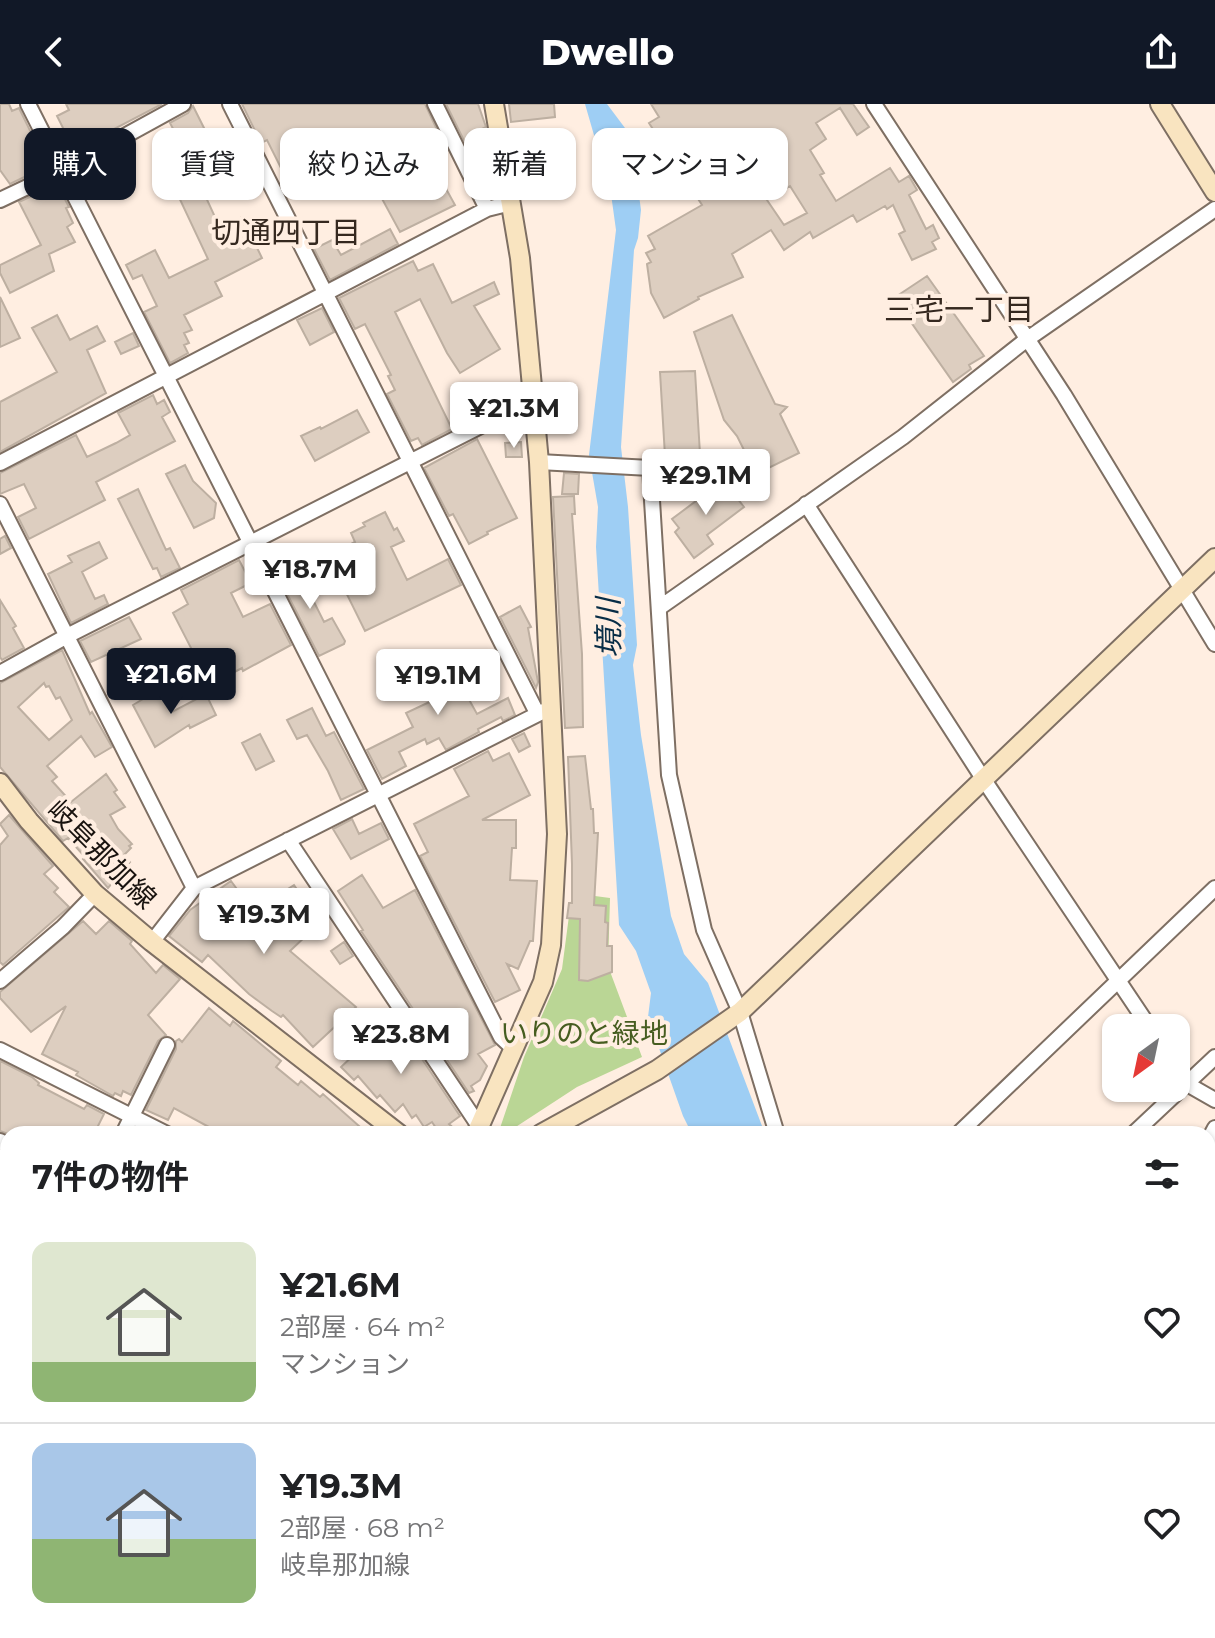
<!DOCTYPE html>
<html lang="ja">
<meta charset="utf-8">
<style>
body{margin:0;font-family:Montserrat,"Noto Sans JP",sans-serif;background:#f2f2f2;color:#202124;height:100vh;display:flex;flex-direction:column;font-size:30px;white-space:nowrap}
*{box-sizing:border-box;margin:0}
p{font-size:26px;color:#757577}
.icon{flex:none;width:44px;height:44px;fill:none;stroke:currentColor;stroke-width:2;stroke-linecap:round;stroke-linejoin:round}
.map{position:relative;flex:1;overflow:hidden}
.panel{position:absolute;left:0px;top:1022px;width:1216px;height:512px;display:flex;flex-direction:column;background:#fff;border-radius:24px 24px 0 0;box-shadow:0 2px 6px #0004}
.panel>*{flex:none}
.hud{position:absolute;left:24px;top:24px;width:800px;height:72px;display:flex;gap:16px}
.needle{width:52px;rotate:213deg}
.controls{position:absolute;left:1102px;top:910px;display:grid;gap:16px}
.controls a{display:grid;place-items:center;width:88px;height:88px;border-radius:16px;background:#fff;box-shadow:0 2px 6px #0004;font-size:40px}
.price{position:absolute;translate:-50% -68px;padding:0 18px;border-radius:8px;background:#fff;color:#222;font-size:26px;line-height:52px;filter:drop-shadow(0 2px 4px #0008)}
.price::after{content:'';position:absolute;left:50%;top:48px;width:24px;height:18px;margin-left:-12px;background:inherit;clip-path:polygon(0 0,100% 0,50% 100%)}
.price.current{background:#111827;color:#fff}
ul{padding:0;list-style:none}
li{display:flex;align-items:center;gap:24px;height:200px;padding:0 32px}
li+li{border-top:2px solid #e0e0e0}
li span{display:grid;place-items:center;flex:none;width:224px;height:160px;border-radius:16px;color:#555}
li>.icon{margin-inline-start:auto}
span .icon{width:96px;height:96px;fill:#fffc;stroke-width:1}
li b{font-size:34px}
h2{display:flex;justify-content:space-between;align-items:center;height:96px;padding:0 32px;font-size:34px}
.chip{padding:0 28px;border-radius:16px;background:#fff;box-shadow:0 2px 6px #0004;font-size:28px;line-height:72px}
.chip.current{background:#111827;color:#fff}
header{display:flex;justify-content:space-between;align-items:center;height:104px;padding:0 32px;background:#111827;color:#fff;font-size:36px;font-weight:800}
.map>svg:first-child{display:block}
</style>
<header><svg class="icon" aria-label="back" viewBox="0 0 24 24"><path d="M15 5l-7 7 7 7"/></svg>Dwello<svg class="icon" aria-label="share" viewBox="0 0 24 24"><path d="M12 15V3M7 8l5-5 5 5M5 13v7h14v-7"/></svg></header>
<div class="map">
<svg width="1215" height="1534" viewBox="0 0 1215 1534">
<rect width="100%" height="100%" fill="#ffeee1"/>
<path fill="#bad695" d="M 572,789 L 610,794 L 608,862 L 642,953 L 577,983 L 505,1030 L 498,1030 L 524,953 L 562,865 Z"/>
<path fill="#9ecef4" d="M 585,0 L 607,0 L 631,32 L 641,106 L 638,134 L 634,146 L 621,343 L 628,403 L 637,541 L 633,561 L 641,631 L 671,812 L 684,850 L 708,879 L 765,1030 L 692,1030 L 683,1012 L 648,913 L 651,889 L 636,847 L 619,821 L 596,443 L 598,403 L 589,351 L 616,126 L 611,90 Z
M 1000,1526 L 1112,1526 L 1121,1534 L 1008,1534 Z"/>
<path fill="#ddcec0" stroke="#bdafa1" stroke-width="2" fill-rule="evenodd" d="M 0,0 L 9,0 L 12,7 L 19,4 L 41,49 L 35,52 L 41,65 L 10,80 L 0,66 Z
M 66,0 L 162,0 L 74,46 L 57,12 L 69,6 Z
M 242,0 L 425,0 L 446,45 L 429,54 L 455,101 L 400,128 L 353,41 L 286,74 L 267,36 L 261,39 Z
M 446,0 L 478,0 L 486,23 L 478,27 L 491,54 L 476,61 Z
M 509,0 L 554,0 L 555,13 L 511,18 Z
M 651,0 L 853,0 L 869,23 L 857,31 L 840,4 L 816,19 L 826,35 L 810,46 L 824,69 L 820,71 L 836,97 L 890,64 L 899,78 L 909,72 L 917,86 L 909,91 L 926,125 L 933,121 L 939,134 L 932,138 L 936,145 L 912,156 L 899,130 L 905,127 L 893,101 L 887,105 L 885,102 L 857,118 L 853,111 L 813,134 L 810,128 L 784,146 L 771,126 L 732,150 L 743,173 L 698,193 L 699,195 L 664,214 L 651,189 L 647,160 L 651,158 L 646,149 L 655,145 L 648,132 L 702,101 L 649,19 L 659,13 ZM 790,82 L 807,109 L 784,121 L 767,96 Z
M 193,2 L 205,26 L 202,27 L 218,64 L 197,74 L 220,124 L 242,113 L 262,154 L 215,178 L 222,192 L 184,211 L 192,226 L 184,229 L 189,239 L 184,241 L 188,249 L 170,259 L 144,208 L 157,202 L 142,171 L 133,175 L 126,161 L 155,146 L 169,174 L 208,155 L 160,53 L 182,42 L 170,19 L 188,9 Z
M 85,65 L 97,88 L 87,94 L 75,71 Z
M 57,80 L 69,103 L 66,104 L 73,119 L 67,123 L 75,138 L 49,150 L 54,167 L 10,189 L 0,169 L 0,161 L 41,141 L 19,98 Z
M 390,125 L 398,140 L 330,176 L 314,145 L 332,136 L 341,151 Z
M 413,157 L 418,167 L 433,160 L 452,199 L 494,178 L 499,190 L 474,202 L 500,245 L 460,269 L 447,249 L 420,195 L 395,208 L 452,325 L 422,341 L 418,334 L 411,337 L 387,290 L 395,286 L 388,272 L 391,271 L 365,220 L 355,225 L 339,194 Z
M 927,172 L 984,252 L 969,261 L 971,265 L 953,278 L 894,194 Z
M 0,193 L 20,234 L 0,243 Z
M 322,204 L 334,228 L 310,241 L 297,216 Z
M 57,211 L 70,236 L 97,222 L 105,237 L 87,246 L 106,289 L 0,348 L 0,298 L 57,268 L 32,224 Z
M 732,211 L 775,300 L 787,303 L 780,310 L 799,349 L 756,370 L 737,332 L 724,316 L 694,228 Z
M 133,229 L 139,242 L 121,250 L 115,238 Z
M 695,267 L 700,350 L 665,352 L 660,268 Z
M 153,291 L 157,300 L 164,296 L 170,308 L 162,313 L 175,337 L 96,378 L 105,396 L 29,435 L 18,413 L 36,404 L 24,380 L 0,390 L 0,369 L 76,331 L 87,353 L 116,339 L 130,331 L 118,309 Z
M 357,306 L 369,328 L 315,357 L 301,332 L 320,323 L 321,325 Z
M 477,335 L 517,414 L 487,428 L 488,430 L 469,440 L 453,410 L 449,412 L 424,364 Z
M 521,338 L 522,353 L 506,353 L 505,339 Z
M 185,361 L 193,377 L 216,399 L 214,414 L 194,424 L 166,370 Z
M 564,369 L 579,370 L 578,390 L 562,390 Z
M 724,376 L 731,385 L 737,386 L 737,394 L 744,403 L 707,431 L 713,440 L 694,454 L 675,428 L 679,424 L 672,415 Z
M 138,385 L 166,446 L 170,444 L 180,464 L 161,473 L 157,464 L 153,465 L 118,395 Z
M 574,392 L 575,410 L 572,410 L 582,550 L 583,623 L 565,624 L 553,393 Z
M 385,408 L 394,426 L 397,424 L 404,437 L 391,443 L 407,476 L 448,455 L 461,481 L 365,527 L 328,452 L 355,438 L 351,429 L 365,422 L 363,419 Z
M 5,432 L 11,444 L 0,450 L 0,435 Z
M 99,438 L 107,454 L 82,468 L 95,495 L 104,491 L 108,500 L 71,519 L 48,470 L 72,458 L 68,452 Z
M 239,456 L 251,479 L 231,489 L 243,513 L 270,500 L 291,541 L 243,567 L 242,564 L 210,581 L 173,509 L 188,500 L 181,486 Z
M 302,459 L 312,478 L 306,482 L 324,518 L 332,514 L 345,537 L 344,540 L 319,552 L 278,472 Z
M 0,496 L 16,522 L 13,524 L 24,544 L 2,556 L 0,553 Z
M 520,502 L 531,523 L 528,524 L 538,578 L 536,584 L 500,513 Z
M 129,513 L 141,535 L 91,558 L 80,537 Z
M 62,546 L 90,610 L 92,608 L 112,643 L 95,653 L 81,632 L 47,662 L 57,673 L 52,677 L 71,698 L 106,670 L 117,686 L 114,688 L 125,703 L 110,711 L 118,725 L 132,740 L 129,742 L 131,744 L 124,751 L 130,758 L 108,784 L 83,755 L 85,753 L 68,734 L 63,737 L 0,663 L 0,579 ZM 44,579 L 46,583 L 49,582 L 56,595 L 60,593 L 72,616 L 49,636 L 18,603 Z
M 442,547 L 477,610 L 508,594 L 515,611 L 503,617 L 501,613 L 478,625 L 479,628 L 446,646 L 439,634 L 427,640 L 425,635 L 399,648 L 406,662 L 382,675 L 367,646 L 413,623 L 406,609 L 436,595 L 418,558 Z
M 158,586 L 172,608 L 206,590 L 216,611 L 190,624 L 189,621 L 155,643 L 133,601 Z
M 312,604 L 326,632 L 334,628 L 364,685 L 341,696 L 328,667 L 307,631 L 297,635 L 287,616 Z
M 524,629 L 530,642 L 519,648 L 512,635 Z
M 260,630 L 274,657 L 256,666 L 242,639 Z
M 488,647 L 493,657 L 509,649 L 530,691 L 482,716 L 516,716 L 516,744 L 512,744 L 510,776 L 537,777 L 533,837 L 530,837 L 518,865 L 507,860 L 520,886 L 495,898 L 420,752 L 428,748 L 414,720 L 469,692 L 454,665 Z
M 585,652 L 591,705 L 593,705 L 594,729 L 598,729 L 594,801 L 606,802 L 605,818 L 608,819 L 607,842 L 612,842 L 612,868 L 588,877 L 579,876 L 580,815 L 567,814 L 569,799 L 572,799 L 572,760 L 568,653 Z
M 9,711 L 53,762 L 44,770 L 58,784 L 54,788 L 69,803 L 3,861 L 0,858 L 0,741 L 8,732 L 0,720 Z
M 352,715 L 359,730 L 381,719 L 389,735 L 351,755 L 333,725 Z
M 362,771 L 383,804 L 415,786 L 495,941 L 478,950 L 487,962 L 480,976 L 471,982 L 474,987 L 469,989 L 361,827 L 363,826 L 338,787 Z
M 231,777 L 245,796 L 250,793 L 258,804 L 294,781 L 309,803 L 293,813 L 309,829 L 290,847 L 356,903 L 313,943 L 283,911 L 281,913 L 272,907 L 249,890 L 208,851 L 202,858 L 169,832 L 190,806 Z
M 83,817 L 96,830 L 109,817 L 132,837 L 130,840 L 156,869 L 163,861 L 180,875 L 148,911 L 166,931 L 158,937 L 131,991 L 123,987 L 121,992 L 115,989 L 113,992 L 76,971 L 78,968 L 42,950 L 66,902 L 31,928 L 0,894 L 0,888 Z
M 344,838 L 353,852 L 340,860 L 331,847 Z
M 209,904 L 230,922 L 233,917 L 281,957 L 276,963 L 298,981 L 301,977 L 320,993 L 323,990 L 368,1030 L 206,1030 L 209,1023 L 174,1004 L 168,1016 L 146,1006 L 176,945 L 176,937 L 179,935 L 182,938 Z
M 359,905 L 382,924 L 394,913 L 460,1012 L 449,1020 L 460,1030 L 440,1030 L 432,1018 L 424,1023 L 416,1011 L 412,1014 L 403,1000 L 395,1008 L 380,991 L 377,994 L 358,972 L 354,976 L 341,963 L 373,933 L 356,908 Z
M 0,957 L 32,973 L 39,979 L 38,981 L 84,1005 L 87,1001 L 104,1010 L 94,1030 L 8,1030 L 0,1027 Z"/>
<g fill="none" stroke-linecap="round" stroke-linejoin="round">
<defs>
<path id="street" d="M 28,0 L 501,933 L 513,944
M 230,0 L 537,609
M 435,0 L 487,105
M 874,0 L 1064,291 L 1215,540
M 0,96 L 61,67 L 183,0
M 539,358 L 650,364 L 669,671 L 704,826 L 740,908 L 777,1030
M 0,359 L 487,105 L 511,99
M 0,400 L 194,784
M 806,400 L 984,676 L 1150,924
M 659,504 L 903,333 L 1026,236 L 1215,105
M 0,569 L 67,532 L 520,302 L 534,301
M 288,736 L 479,1022
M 152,838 L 194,784 L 546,606
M 0,877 L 63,823 L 95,790
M 0,946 L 167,1030
M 1176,963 L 1187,980 L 1215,996
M 123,1030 L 167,941
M 958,1030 L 1215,784
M 1133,1030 L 1215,953
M 0,1037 L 8,1041
M 1208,1037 L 1215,1024
M 8,1253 L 2,1265 L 8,1268
M 0,1360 L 8,1367
M 1208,1406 L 1215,1410
M 1208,1516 L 1215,1504
M 216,1526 L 226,1534
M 418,1526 L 427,1534
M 730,1526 L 739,1534
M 1160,1526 L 1169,1534
M 19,1534 L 23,1526
M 588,1534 L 593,1526
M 1198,1534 L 1202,1526"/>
<path id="secondary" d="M 1160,0 L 1215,88
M 0,679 L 29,717 L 95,790 L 152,838 L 399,1030
M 476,1030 L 543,878 L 551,841 L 557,730 L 539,358 L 520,154 L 494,0
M 541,1030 L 657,966 L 740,908 L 1215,454
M 881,1526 L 889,1534
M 234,1534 L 238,1526"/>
</defs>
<use href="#street" stroke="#7e6f63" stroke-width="18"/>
<use href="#secondary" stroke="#7e6f63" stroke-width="22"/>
<use href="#street" stroke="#fff" stroke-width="14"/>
<use href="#secondary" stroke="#f9e4c0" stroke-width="18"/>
<path stroke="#7b7068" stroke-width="5" d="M 0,1338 L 8,1345
M 243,1526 L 254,1534
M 260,1526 L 271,1534"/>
</g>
<g text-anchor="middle" stroke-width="8" stroke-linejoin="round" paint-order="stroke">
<g font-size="28" fill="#19130f" stroke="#ffeee1">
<text transform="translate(102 750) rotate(45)" y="10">岐阜那加線</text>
</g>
<g font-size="28" fill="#465d20" stroke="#ffeee1">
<text x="584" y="939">いりのと緑地</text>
</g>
<g font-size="30" fill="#35281f" stroke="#ffeee1">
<text x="286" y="139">切通四丁目</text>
<text x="959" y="216">三宅一丁目</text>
</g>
<g font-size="30" font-style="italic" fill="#082d46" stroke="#ffeee1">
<text transform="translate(609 524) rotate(-91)" y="10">境川</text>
</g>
</g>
</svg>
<div class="controls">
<a><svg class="needle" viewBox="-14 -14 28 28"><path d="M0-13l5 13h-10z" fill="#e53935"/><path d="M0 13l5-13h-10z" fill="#757577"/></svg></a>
</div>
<b class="price" style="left:514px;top:346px">¥21.3M</b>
<b class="price" style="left:706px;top:413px">¥29.1M</b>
<b class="price" style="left:310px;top:507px">¥18.7M</b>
<b class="price current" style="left:171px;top:612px">¥21.6M</b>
<b class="price" style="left:438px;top:613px">¥19.1M</b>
<b class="price" style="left:264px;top:852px">¥19.3M</b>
<b class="price" style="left:401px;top:972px">¥23.8M</b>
<div class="hud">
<a class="chip current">購入</a>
<a class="chip">賃貸</a>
<a class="chip">絞り込み</a>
<a class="chip">新着</a>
<a class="chip">マンション</a>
</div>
<section class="panel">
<h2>7件の物件<svg class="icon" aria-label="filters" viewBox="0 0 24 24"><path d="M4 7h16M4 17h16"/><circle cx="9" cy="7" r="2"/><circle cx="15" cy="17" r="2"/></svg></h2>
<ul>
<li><span style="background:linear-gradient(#dfe7d0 75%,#8fb573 0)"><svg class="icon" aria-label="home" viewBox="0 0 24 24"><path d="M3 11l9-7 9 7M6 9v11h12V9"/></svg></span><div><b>¥21.6M</b><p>2部屋 · 64 m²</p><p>マンション</p></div><svg class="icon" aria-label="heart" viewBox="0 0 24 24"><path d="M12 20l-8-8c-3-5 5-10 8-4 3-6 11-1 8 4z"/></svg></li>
<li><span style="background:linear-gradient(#a9c7e8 60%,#8fb573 0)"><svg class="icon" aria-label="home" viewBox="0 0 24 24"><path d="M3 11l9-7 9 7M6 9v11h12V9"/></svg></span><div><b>¥19.3M</b><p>2部屋 · 68 m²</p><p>岐阜那加線</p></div><svg class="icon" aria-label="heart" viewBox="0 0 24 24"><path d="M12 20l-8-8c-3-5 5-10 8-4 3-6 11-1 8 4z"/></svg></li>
</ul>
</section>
</div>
